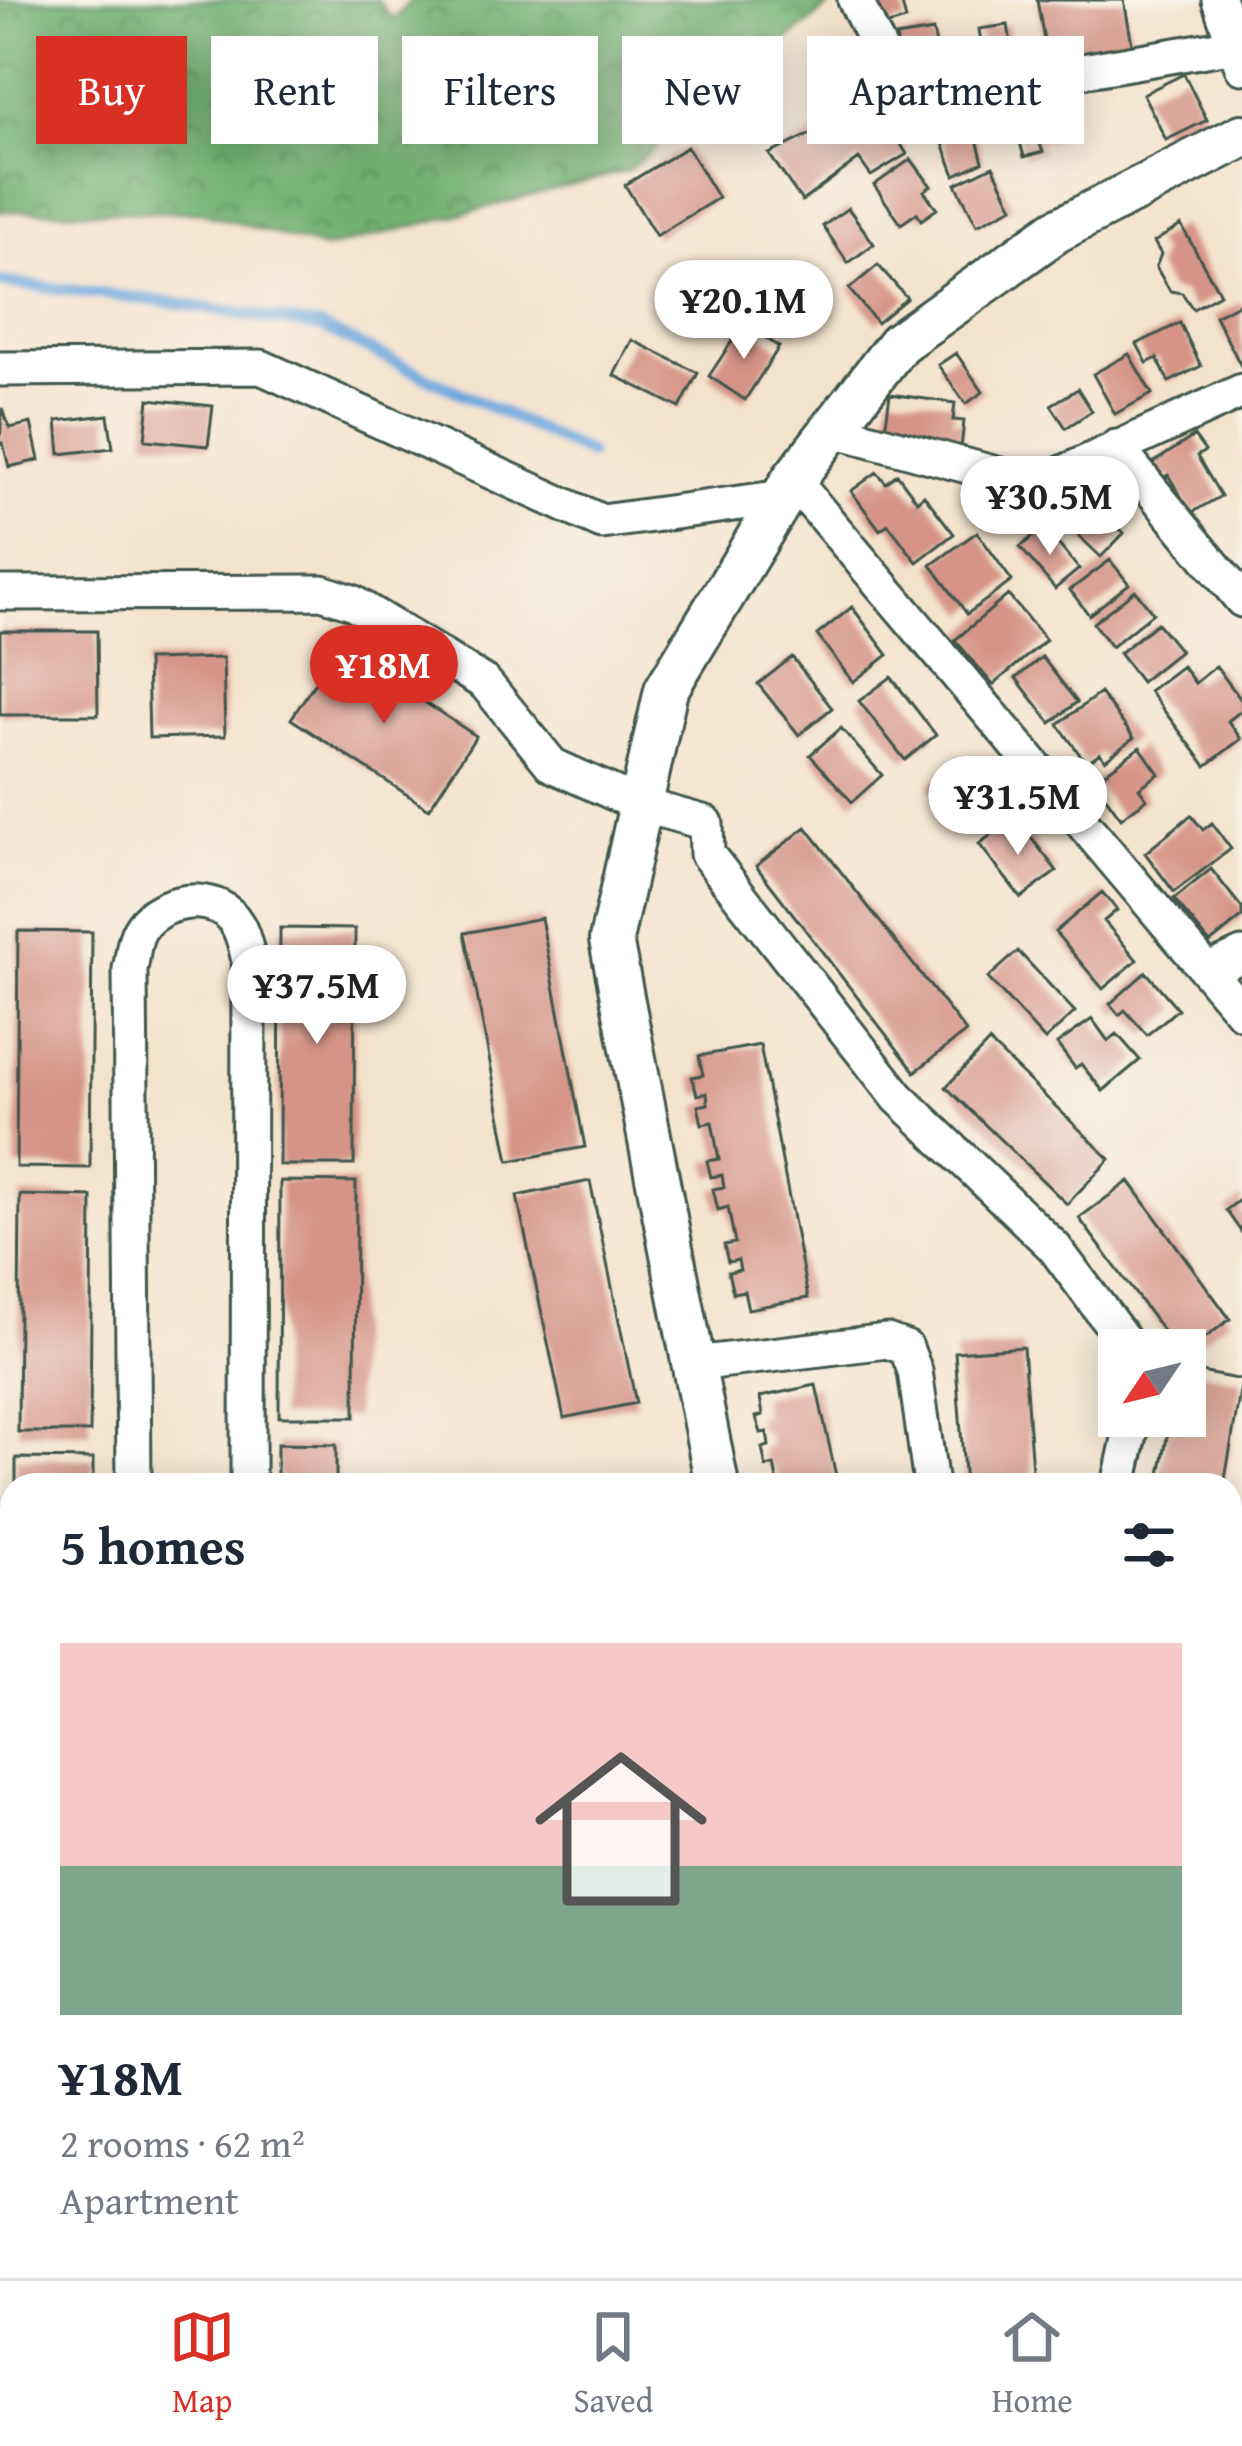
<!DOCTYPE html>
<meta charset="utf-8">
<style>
body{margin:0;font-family:"Gentium Book Plus",serif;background:#f6f6f7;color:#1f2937;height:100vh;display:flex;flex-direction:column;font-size:45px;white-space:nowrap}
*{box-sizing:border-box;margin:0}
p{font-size:39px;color:#747a83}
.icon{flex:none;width:66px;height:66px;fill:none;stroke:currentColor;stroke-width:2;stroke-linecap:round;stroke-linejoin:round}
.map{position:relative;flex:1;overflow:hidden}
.sheet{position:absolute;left:0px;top:1473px;width:1242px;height:807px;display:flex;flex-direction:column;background:#fff;border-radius:36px 36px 0 0;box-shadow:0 6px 30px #0003}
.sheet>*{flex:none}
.hud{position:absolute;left:36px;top:36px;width:1170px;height:108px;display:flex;gap:24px}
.needle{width:78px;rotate:235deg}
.tools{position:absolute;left:1098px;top:1329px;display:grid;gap:24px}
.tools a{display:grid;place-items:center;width:108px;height:108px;border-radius:0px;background:#fff;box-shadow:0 6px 30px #0003;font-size:60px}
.price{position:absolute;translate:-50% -102px;padding:0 27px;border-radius:42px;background:#fff;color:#222;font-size:39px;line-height:78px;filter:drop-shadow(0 3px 6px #0008)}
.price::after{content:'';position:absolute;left:50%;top:72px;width:36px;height:27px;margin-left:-18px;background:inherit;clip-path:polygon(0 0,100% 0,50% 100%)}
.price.active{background:#d93025;color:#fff}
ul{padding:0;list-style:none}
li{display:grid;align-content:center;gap:24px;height:636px;padding:0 60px}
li+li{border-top:3px solid #e0e1e3}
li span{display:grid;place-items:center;height:372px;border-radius:0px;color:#555}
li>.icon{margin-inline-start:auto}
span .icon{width:216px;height:216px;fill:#fffc;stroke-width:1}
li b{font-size:51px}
h2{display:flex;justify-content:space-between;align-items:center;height:144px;padding:0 60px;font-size:51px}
.pill{padding:0 42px;border-radius:0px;background:#fff;box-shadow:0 6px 30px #0003;font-size:42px;line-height:108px}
.pill.active{background:#d93025;color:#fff}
.tabs{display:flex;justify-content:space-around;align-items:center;height:168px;border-top:3px solid #e0e1e3;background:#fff;font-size:33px;color:#747a83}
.tabs a{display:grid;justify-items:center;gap:6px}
.tabs .active{color:#d93025}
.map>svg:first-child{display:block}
</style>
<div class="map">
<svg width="1242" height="2278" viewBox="0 0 1242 2278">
<defs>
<pattern id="forest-crowns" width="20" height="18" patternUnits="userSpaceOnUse" patternTransform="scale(3)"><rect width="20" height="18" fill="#70b071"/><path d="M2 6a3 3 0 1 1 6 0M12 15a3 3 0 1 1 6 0" fill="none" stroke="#5b905e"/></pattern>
<pattern id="cemetery-stones" width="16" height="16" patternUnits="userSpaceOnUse" patternTransform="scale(3)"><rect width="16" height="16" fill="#8bcc83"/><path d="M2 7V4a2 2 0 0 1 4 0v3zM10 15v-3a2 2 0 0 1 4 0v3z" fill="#71a76c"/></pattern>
</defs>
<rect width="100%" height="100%" fill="#f7f3e8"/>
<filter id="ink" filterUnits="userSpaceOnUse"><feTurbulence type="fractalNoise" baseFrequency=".00833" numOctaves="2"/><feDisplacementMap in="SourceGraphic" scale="24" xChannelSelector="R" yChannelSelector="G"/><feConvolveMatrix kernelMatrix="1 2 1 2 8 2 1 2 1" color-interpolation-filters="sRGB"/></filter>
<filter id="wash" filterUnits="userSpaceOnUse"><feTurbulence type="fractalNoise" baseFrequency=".004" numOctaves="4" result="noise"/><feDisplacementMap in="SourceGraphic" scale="48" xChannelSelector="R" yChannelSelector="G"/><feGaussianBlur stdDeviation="2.7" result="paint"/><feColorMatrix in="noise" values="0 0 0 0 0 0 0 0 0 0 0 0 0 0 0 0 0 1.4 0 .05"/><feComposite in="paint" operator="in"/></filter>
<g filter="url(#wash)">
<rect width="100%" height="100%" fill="#f4e3cc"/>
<path fill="url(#forest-crowns)" stroke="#487652" stroke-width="3" d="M 0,0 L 378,0 L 393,20 L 411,0 L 825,0 L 828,7 L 627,171 L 325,249 L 201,212 L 0,211 Z"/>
<path fill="url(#cemetery-stones)" stroke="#55845c" stroke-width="3" d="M 1242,1885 L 1242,2143 L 1230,2117 L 1230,1907 Z"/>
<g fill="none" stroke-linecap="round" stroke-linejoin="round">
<path stroke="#6fa9df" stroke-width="12" d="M 0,282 L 168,302 L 321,327 L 589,454"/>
</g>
<g id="blocks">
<path fill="#d59487" d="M 860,0 L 901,0 L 906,20 L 881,27 Z
M 1037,0 L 1124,0 L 1133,49 L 1048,63 Z
M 1008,25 L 1016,72 L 948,83 L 942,49 L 981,42 L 979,29 Z
M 933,31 L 945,84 L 905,91 L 896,37 Z
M 1184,74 L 1207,120 L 1166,140 L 1143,94 Z
M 1045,93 L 1058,139 L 1040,144 L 1043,152 L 1024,157 L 1011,109 L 1024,105 L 1022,99 Z
M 875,103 L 907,154 L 871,176 L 859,159 L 802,201 L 769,154 L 842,119 L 848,126 Z
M 971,117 L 983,162 L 955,175 L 935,123 Z
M 687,147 L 718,198 L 656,236 L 625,185 Z
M 911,159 L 931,186 L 924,191 L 937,209 L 921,220 L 917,213 L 901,224 L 874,185 Z
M 993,166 L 1013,207 L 977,225 L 956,184 Z
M 848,208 L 874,244 L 848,263 L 823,226 Z
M 1181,225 L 1220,294 L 1193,309 L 1182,293 L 1170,291 L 1156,267 L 1161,254 L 1154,242 Z
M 878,265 L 907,298 L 877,323 L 849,289 Z
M 1242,302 L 1242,368 L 1215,316 Z
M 744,323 L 779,347 L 745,400 L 709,376 Z
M 1180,323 L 1201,366 L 1169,382 L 1157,358 L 1147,363 L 1137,344 Z
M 632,340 L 698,373 L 680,408 L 614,375 Z
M 956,353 L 983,392 L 966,404 L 938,365 Z
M 1129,354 L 1152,394 L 1115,414 L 1093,374 Z
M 1078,389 L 1092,411 L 1066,428 L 1051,405 Z
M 890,394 L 955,403 L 953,420 L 964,421 L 961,449 L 884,438 Z
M 149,399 L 213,406 L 208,446 L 145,440 Z
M 2,408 L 10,428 L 31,423 L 39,460 L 9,467 L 3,443 L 0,444 Z
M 108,415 L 113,448 L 60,454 L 57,421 Z
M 1194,436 L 1205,451 L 1197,456 L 1221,496 L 1191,513 L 1168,475 L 1160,480 L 1150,465 Z
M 877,472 L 886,483 L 897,474 L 917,501 L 924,495 L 954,534 L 917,562 L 888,524 L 880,530 L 851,491 Z
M 1084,496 L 1124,533 L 1101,557 L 1062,520 Z
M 1044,527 L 1079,569 L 1055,589 L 1020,547 Z
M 977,532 L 1012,581 L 967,614 L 931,565 Z
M 1110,560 L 1129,584 L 1089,615 L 1070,590 Z
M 1135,590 L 1153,613 L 1111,647 L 1093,623 Z
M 1008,595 L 1046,640 L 993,685 L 955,640 Z
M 852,607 L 888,655 L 853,682 L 817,635 Z
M 1157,623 L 1180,651 L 1141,682 L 1119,653 Z
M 0,631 L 97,631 L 98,715 L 0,715 Z
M 339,646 L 476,736 L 429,809 L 291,719 Z
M 792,657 L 832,708 L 799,735 L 758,684 Z
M 1042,657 L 1077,702 L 1051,723 L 1016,678 Z
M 223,658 L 225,736 L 149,738 L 147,660 Z
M 1182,666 L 1195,683 L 1216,666 L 1242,701 L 1242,710 L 1228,721 L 1241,739 L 1206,766 L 1149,691 Z
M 891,677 L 936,735 L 905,760 L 859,701 Z
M 1100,693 L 1134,738 L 1105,760 L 1100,753 L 1086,763 L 1058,724 Z
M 841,728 L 882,775 L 852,802 L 810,755 Z
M 1140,747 L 1159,774 L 1139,788 L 1147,799 L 1121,818 L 1094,781 Z
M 963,760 L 995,802 L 961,828 L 928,786 Z
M 1191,815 L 1203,830 L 1212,823 L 1231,849 L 1174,892 L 1145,853 Z
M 1015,817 L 1057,871 L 1021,898 L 979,844 Z
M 806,827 L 966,1032 L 915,1072 L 756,866 Z
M 1211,869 L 1242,908 L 1242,917 L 1210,943 L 1174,899 Z
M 1102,892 L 1117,910 L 1104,921 L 1137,960 L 1103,989 L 1055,932 Z
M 541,918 L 585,1147 L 509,1161 L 465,933 Z
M 280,928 L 355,929 L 354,1165 L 279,1165 Z
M 18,931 L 92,932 L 90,1168 L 16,1167 Z
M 1018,951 L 1075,1012 L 1045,1040 L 988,978 Z
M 1146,972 L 1178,1009 L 1147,1035 L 1125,1010 L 1119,1015 L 1110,1004 Z
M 1092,1019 L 1108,1041 L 1117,1034 L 1140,1060 L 1103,1091 L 1081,1064 L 1075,1068 L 1057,1044 Z
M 989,1042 L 1110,1159 L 1067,1204 L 946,1087 Z
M 760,1045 L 808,1298 L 748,1309 L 744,1291 L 733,1293 L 728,1272 L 740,1270 L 738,1260 L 728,1262 L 724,1245 L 735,1243 L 728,1207 L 718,1210 L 713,1189 L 724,1187 L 722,1175 L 711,1177 L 707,1161 L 719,1159 L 712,1122 L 702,1124 L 698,1106 L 708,1104 L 707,1093 L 697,1095 L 692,1077 L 703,1075 L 699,1056 Z
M 280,1181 L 356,1182 L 355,1417 L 279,1417 Z
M 590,1181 L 636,1403 L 564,1418 L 517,1196 Z
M 1129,1181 L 1230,1319 L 1185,1353 L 1177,1350 L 1079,1218 Z
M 20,1195 L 92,1197 L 90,1432 L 18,1432 Z
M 1242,1198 L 1242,1233 L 1226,1210 Z
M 1023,1347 L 1033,1485 L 965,1485 L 955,1352 Z
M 1185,1369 L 1242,1380 L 1224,1485 L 1158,1485 L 1171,1416 L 1185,1416 Z
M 816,1385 L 838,1485 L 778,1485 L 774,1465 L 766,1467 L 762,1448 L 769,1446 L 767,1432 L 761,1433 L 756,1417 L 763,1415 L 760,1397 Z
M 277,1444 L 336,1445 L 336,1485 L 277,1485 Z
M 16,1458 L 93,1459 L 93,1485 L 16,1485 Z
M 1230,1707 L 1242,1710 L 1242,1812 L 1230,1809 Z
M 9,1898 L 12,1947 L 0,1948 L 0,1899 Z
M 12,1954 L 12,1996 L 0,1997 L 0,1955 Z
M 0,2007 L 12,2007 L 12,2052 L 0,2053 Z
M 12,2063 L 12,2103 L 0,2104 L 0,2064 Z
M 121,2268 L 178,2268 L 178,2278 L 121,2278 Z
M 914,2268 L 953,2268 L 953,2278 L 914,2278 Z
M 977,2268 L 1024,2268 L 1025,2278 L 977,2278 Z"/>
</g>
</g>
<g filter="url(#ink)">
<use href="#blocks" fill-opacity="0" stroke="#3f564b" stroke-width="3"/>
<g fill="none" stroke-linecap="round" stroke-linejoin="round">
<defs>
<path id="minor" d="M 855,0 L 905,101 L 1235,45
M 1219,0 L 1242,67
M 0,369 L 261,367 L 602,522 L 784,497
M 831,429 L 1037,485 L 1242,391
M 1116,447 L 1242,600
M 793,480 L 1242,1012
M 0,593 L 322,592 L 352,602 L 485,683 L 552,765 L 638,804 L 706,823 L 707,854 L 898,1097 L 1054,1247 L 1131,1350
M 1208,971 L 1242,955
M 695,1364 L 887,1341 L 906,1348 L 915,1371 L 931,1485
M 134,1485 L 130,969 C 133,958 133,941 139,931 C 153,904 199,893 224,910 C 241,921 245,944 249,961 L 248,1485
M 1119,1485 L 1134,1416
M 1230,1906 L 1242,1885
M 0,2207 L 12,2206
M 463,2268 L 464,2278
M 868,2278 L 870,2268
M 1088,2278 L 1090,2268"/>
<path id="tertiary" d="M 717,1485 L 611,940 L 666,690 L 793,480 L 899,343 L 1056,231 L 1242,136
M 0,1700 L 12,1700"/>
</defs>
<use href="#minor" stroke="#3f564b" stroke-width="39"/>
<use href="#tertiary" stroke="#3f564b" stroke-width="48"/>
<use href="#minor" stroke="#fff" stroke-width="33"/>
<use href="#tertiary" stroke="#fff" stroke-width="42"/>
</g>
</g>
</svg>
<div class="tools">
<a><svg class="needle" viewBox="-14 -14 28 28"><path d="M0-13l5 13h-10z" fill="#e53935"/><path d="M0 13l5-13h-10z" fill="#747a83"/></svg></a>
</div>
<b class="price" style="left:744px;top:362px">¥20.1M</b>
<b class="price" style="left:1050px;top:558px">¥30.5M</b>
<b class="price active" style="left:384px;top:727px">¥18M</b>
<b class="price" style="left:1018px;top:858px">¥31.5M</b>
<b class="price" style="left:317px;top:1047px">¥37.5M</b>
<div class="hud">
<a class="pill active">Buy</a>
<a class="pill">Rent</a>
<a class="pill">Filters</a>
<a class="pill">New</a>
<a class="pill">Apartment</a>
</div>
<section class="sheet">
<h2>5 homes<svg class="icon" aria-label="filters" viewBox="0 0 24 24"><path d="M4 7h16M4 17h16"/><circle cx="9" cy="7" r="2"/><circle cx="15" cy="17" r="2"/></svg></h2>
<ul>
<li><span style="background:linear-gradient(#f6c9c9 60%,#7fa58c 0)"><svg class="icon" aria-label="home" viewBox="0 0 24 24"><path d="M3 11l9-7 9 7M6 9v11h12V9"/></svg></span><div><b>¥18M</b><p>2 rooms · 62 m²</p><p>Apartment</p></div></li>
</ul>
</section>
</div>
<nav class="tabs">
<a class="active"><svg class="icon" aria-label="map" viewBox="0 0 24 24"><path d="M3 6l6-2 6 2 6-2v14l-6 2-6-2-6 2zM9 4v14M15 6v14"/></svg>Map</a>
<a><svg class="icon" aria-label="saved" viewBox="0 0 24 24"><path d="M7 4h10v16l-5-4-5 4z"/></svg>Saved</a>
<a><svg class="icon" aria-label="home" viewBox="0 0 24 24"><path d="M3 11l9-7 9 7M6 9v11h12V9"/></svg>Home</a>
</nav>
